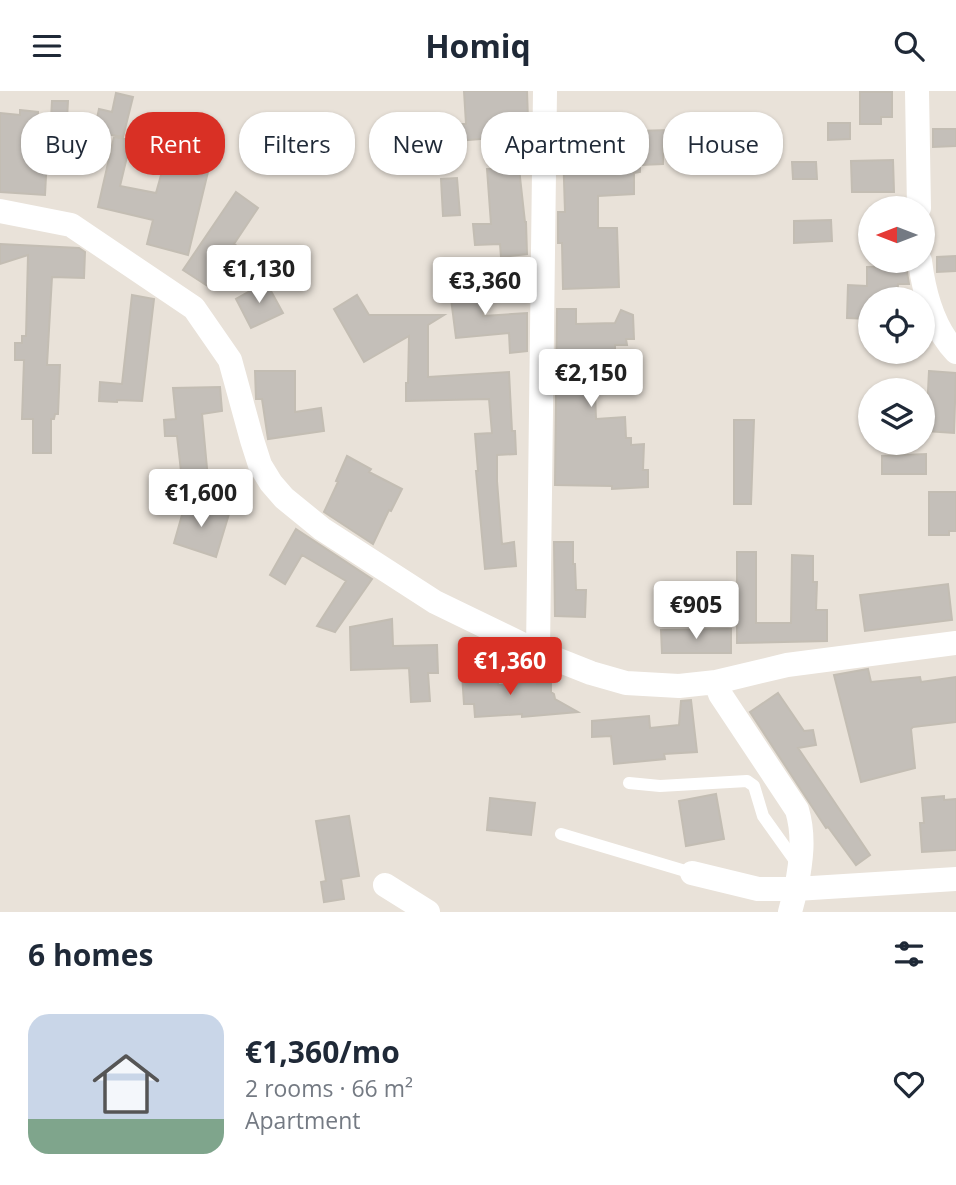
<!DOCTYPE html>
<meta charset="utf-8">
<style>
body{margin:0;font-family:"Open Sans",sans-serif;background:#f6f6f7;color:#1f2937;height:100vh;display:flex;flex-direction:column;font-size:26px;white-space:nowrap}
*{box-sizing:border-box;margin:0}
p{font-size:23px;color:#747a83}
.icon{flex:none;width:38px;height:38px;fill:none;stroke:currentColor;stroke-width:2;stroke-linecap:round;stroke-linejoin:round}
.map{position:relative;height:821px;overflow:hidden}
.sheet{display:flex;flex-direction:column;background:#fff;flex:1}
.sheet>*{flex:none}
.top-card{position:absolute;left:21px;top:21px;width:915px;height:63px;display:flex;gap:14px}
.needle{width:46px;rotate:270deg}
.tools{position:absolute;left:858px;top:105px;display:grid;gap:14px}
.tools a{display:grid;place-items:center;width:77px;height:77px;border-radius:50%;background:#fff;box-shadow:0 2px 5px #0004;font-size:35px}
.price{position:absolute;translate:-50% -60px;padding:0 16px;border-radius:7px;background:#fff;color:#222;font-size:23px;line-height:46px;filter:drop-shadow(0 2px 4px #0008)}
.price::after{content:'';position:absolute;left:50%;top:42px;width:21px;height:16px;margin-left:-10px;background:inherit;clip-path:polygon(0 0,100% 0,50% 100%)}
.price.selected{background:#d93025;color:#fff}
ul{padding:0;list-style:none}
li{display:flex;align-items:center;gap:21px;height:175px;padding:0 28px}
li+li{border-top:2px solid #e0e1e3}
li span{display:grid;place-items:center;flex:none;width:196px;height:140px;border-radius:21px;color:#555}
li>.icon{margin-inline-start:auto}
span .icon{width:84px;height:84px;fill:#fffc;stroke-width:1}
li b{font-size:30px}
h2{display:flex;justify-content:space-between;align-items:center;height:84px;padding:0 28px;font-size:30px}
.tag{padding:0 24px;border-radius:28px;background:#fff;box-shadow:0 2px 5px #0004;font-size:24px;line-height:63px}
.tag.selected{background:#d93025;color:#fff}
header{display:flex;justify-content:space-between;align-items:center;height:91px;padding:0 28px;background:#fff;font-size:32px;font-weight:700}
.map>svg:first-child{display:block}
</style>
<header><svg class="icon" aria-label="menu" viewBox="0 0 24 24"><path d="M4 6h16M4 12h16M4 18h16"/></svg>Homiq<svg class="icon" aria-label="search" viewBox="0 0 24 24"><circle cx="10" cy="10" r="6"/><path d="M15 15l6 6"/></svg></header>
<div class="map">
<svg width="956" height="821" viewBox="0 0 956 821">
<rect width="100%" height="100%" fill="#e9e2d9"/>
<path fill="#c4bfb9" stroke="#c3bdb3" stroke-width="2" d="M 464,0 L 527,0 L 529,58 L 517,59 L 525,131 L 526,131 L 527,163 L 501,166 L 500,153 L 475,154 L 473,133 L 491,133 L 487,78 L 494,78 L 493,47 L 457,50 L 456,33 L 466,33 Z
M 860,1 L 892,1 L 892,26 L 881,26 L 881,33 L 860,33 Z
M 116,2 L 133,6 L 123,46 L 94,41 L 99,18 L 112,21 Z
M 52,10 L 68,10 L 67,28 L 51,28 Z
M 20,19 L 38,21 L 36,66 L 47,66 L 45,104 L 0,101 L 0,22 L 20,24 Z
M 589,24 L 590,35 L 598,34 L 598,41 L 670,39 L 671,55 L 663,55 L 663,73 L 640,74 L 640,81 L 634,82 L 634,103 L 598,105 L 598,137 L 617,137 L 619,196 L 563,198 L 562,152 L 558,152 L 558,121 L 565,121 L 562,26 Z
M 828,32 L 850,32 L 850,48 L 828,49 Z
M 933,38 L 956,38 L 956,55 L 933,56 Z
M 114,46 L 131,49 L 120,95 L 156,102 L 165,70 L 179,74 L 182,66 L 192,70 L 196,56 L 213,60 L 188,164 L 147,153 L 153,129 L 98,116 Z
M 893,69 L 894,101 L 852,101 L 851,70 Z
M 792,71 L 816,71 L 817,88 L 793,88 Z
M 457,87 L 460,124 L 443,125 L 441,88 Z
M 236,101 L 258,117 L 234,153 L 237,155 L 209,196 L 183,179 Z
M 831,129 L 832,150 L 794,152 L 794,130 Z
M 0,153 L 79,157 L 85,161 L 84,187 L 52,186 L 47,274 L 60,274 L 58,323 L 55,323 L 54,328 L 51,328 L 51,362 L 33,362 L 33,328 L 22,328 L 24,269 L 15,269 L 15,252 L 22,252 L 22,245 L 26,245 L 28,164 L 0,173 Z
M 956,165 L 956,180 L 937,181 L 937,166 Z
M 906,175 L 909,193 L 898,193 L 897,208 L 870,208 L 870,228 L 847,227 L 848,194 L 867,195 L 867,176 Z
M 482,184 L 483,225 L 527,222 L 527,260 L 510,262 L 509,242 L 456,247 L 450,200 L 462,200 L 462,185 Z
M 266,191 L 283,222 L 251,237 L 236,208 Z
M 132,204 L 154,208 L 142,310 L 117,309 L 117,311 L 99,310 L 100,291 L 122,293 Z
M 357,204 L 369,224 L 444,224 L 428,234 L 428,286 L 509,281 L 512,340 L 515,340 L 516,363 L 497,364 L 497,390 L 502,453 L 514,451 L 516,475 L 485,478 L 476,380 L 478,380 L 475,343 L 492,342 L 489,308 L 406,310 L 406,292 L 408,292 L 409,245 L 364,271 L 334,218 Z
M 557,218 L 576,218 L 576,233 L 615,232 L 621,219 L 633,224 L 634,248 L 626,248 L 627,254 L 615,254 L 615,275 L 594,275 L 596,328 L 625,326 L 626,347 L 631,347 L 631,354 L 644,353 L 643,379 L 648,379 L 648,396 L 612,398 L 612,395 L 555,394 Z
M 255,280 L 295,280 L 295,321 L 321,317 L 324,340 L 268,348 L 262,308 L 256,308 Z
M 929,280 L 956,282 L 954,342 L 926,340 Z
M 220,296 L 222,320 L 202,323 L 208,388 L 182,389 L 177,345 L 165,345 L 164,329 L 176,328 L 173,297 Z
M 734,329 L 754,329 L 751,413 L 734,413 Z
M 926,363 L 926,383 L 882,383 L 882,365 Z
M 347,365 L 371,378 L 369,381 L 402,398 L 391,420 L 389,419 L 373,453 L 324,421 L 338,391 L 336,390 Z
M 929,401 L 956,401 L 956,440 L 949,440 L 949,444 L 929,444 Z
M 186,410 L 229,423 L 216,466 L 174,452 Z
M 296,438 L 372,488 L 335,541 L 317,535 L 346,490 L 302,464 L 285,493 L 270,484 Z
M 554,451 L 573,451 L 573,473 L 575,473 L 576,499 L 586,499 L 585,526 L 555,525 Z
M 737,461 L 756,461 L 756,532 L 791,532 L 792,464 L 813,465 L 813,491 L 817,491 L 816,519 L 827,519 L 827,550 L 737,552 Z
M 948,493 L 952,529 L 865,540 L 860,504 Z
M 392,528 L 393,555 L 437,554 L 438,582 L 428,582 L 430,610 L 411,611 L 409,577 L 351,579 L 350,536 Z
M 731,538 L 731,562 L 662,562 L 661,539 Z
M 868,578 L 871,591 L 920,586 L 921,591 L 956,586 L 956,631 L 913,636 L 911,638 L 915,677 L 861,691 L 834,584 Z
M 497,581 L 498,594 L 537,591 L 537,593 L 551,592 L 551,601 L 554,603 L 555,608 L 578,621 L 522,626 L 522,623 L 475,626 L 474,613 L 464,613 L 462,583 Z
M 778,602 L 804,640 L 813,639 L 816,654 L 798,657 L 870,764 L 856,774 L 828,736 L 826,737 L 750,621 Z
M 691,609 L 697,661 L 664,663 L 665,668 L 614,673 L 611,645 L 592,646 L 592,630 L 649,625 L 650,637 L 679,634 L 681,610 Z
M 716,703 L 724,748 L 686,755 L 679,710 Z
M 944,705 L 944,709 L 956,708 L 956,759 L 922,761 L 920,732 L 924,732 L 922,707 Z
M 490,707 L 535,712 L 531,744 L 487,739 Z
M 349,725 L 359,785 L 341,788 L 344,808 L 324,811 L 321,791 L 326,790 L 316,730 Z"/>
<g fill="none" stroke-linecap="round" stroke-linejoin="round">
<path stroke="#fff" stroke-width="12" d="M 629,692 L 660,695 L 747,690 L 754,695 L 763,725 L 798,774
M 561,743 L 692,782"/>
<path stroke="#fff" stroke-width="24" d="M 917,0 L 919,117
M 0,120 L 71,134 L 194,217 L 230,269 L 252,349 L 260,374 L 271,392 L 284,407 L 322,438 L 435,511 L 538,561 L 591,582 L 626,592 L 679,595 L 716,591 L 787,574 L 956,552
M 920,170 C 924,202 933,237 956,261
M 538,561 L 545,0
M 692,782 L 758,798 L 796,798 C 801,771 805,746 797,719 L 720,603 L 716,591
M 385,794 L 428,821
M 790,821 L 796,798 L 956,788"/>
</g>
</svg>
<div class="tools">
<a><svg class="needle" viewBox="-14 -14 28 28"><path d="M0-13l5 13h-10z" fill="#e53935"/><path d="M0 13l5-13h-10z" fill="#747a83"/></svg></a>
<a><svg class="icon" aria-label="locate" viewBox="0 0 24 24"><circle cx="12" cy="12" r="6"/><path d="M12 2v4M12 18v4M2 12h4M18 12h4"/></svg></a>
<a><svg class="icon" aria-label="layers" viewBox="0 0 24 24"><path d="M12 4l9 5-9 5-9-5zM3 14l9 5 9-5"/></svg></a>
</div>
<b class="price" style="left:259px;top:214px">€1,130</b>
<b class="price" style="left:485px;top:226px">€3,360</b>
<b class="price" style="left:591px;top:318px">€2,150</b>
<b class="price" style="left:201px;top:438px">€1,600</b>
<b class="price" style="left:696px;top:550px">€905</b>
<b class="price selected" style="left:510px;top:606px">€1,360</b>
<div class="top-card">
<a class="tag">Buy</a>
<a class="tag selected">Rent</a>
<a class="tag">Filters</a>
<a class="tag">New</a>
<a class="tag">Apartment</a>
<a class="tag">House</a>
</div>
</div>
<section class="sheet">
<h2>6 homes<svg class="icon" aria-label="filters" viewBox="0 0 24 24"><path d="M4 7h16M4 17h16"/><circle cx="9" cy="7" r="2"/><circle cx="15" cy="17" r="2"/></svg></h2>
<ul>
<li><span style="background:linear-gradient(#c9d6e8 75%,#7fa58c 0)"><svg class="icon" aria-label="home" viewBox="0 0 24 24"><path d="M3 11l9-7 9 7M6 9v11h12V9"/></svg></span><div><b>€1,360/mo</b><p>2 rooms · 66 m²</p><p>Apartment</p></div><svg class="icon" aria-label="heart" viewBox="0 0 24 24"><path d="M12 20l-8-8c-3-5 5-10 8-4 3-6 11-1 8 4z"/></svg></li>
</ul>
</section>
